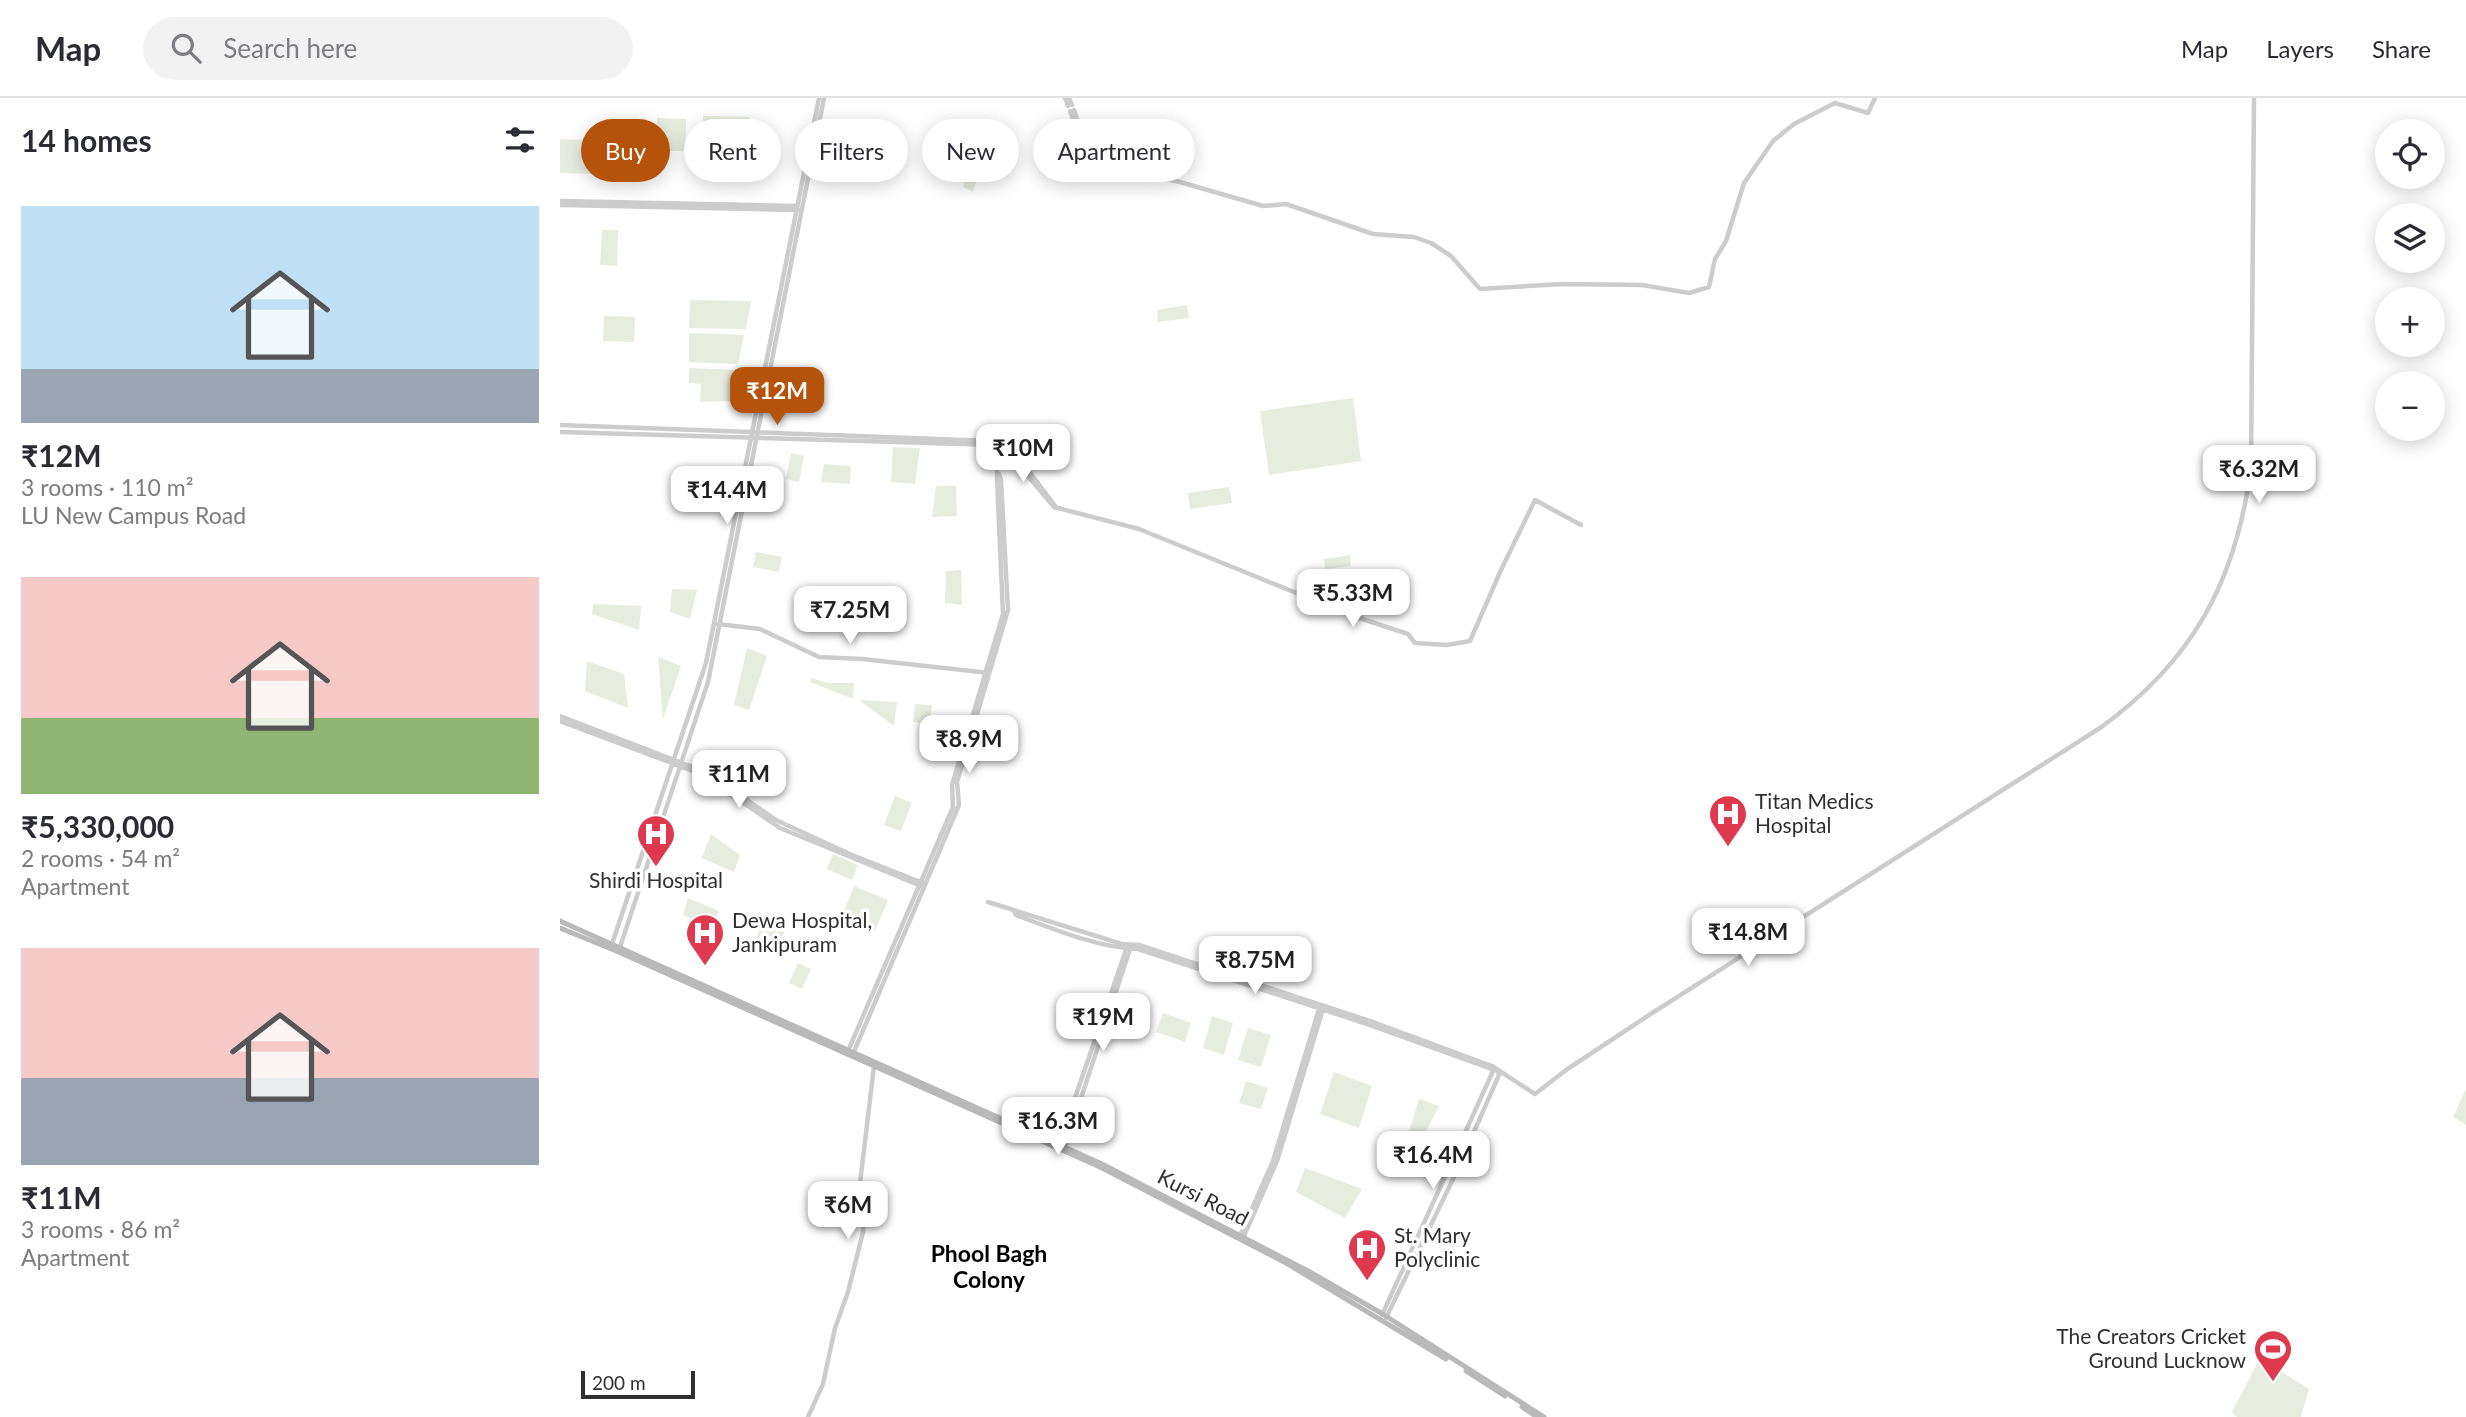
<!DOCTYPE html>
<meta charset="utf-8">
<style>
body{margin:0;font-family:Lato,sans-serif;background:#f2f2f3;color:#2b2b33;height:100vh;display:flex;flex-direction:column;font-size:26px;white-space:nowrap}
*{box-sizing:border-box;margin:0}
p{font-size:23px;color:#7c7c81}
.icon{flex:none;width:38px;height:38px;fill:none;stroke:currentColor;stroke-width:2;stroke-linecap:round;stroke-linejoin:round}
.map{position:relative;flex:1;overflow:hidden}
.sheet{display:flex;flex-direction:column;background:#fff;width:560px}
.sheet>*{flex:none}
.top-card{position:absolute;left:21px;top:21px;width:665px;height:63px;display:flex;gap:14px}
.fabs{position:absolute;left:1815px;top:21px;display:grid;gap:14px}
.fabs a{display:grid;place-items:center;width:70px;height:70px;border-radius:50%;background:#fff;box-shadow:0 4px 18px #0003;font-size:35px}
.scale{position:absolute;left:21px;bottom:18px;width:114px;box-sizing:border-box;padding-left:7px;border:4px solid #2f2f2f;border-top:0;font-size:19px;line-height:24px;white-space:nowrap;color:#2f2f2f;-webkit-text-stroke:5px #fff;paint-order:stroke}
.price{position:absolute;translate:-50% -60px;padding:0 16px;border-radius:14px;background:#fff;color:#222;font-size:23px;line-height:46px;filter:drop-shadow(0 2px 4px #0008)}
.price::after{content:'';position:absolute;left:50%;top:42px;width:21px;height:16px;margin-left:-10px;background:inherit;clip-path:polygon(0 0,100% 0,50% 100%)}
.price.active{background:#b45309;color:#fff}
ul{padding:0;list-style:none}
li{display:grid;align-content:center;gap:14px;height:371px;padding:0 21px}
li span{display:grid;place-items:center;height:217px;border-radius:0px;color:#555}
li>.icon{margin-inline-start:auto}
span .icon{width:126px;height:126px;fill:#fffc;stroke-width:1}
li b{font-size:30px}
h2{display:flex;justify-content:space-between;align-items:center;height:84px;padding:0 21px;font-size:30px}
.pill{padding:0 24px;border-radius:32px;background:#fff;box-shadow:0 4px 18px #0003;font-size:24px;line-height:63px}
.pill.active{background:#b45309;color:#fff}
header{display:flex;align-items:center;gap:42px;box-sizing:border-box;height:98px;padding:0 35px;background:#fff;border-bottom:2px solid #e1e1e2}
header strong{font-size:33px}
nav{display:flex;gap:38px;margin-inline-start:auto;font-size:24px}
.search{width:490px;height:63px;background:#f2f2f3;display:flex;align-items:center;gap:18px;box-sizing:border-box;padding:0 24px;border-radius:38px;color:#7c7c81;font-size:26px}
main{display:flex;flex:1;min-height:0}
.map>svg:first-child{display:block}
</style>
<header>
<strong>Map</strong>
<div class="search"><svg class="icon" aria-label="search" viewBox="0 0 24 24"><circle cx="10" cy="10" r="6"/><path d="M15 15l6 6"/></svg>Search here</div>
<nav><a>Map</a><a>Layers</a><a>Share</a></nav>
</header>
<main>
<section class="sheet">
<h2>14 homes<svg class="icon" aria-label="filters" viewBox="0 0 24 24"><path d="M4 7h16M4 17h16"/><circle cx="9" cy="7" r="2"/><circle cx="15" cy="17" r="2"/></svg></h2>
<ul>
<li><span style="background:linear-gradient(#bfe0f5 75%,#9aa5b1 0)"><svg class="icon" aria-label="home" viewBox="0 0 24 24"><path d="M3 11l9-7 9 7M6 9v11h12V9"/></svg></span><div><b>₹12M</b><p>3 rooms · 110 m²</p><p>LU New Campus Road</p></div></li>
<li><span style="background:linear-gradient(#f6c9c9 65%,#8fb573 0)"><svg class="icon" aria-label="home" viewBox="0 0 24 24"><path d="M3 11l9-7 9 7M6 9v11h12V9"/></svg></span><div><b>₹5,330,000</b><p>2 rooms · 54 m²</p><p>Apartment</p></div></li>
<li><span style="background:linear-gradient(#f6c9c9 60%,#9aa5b1 0)"><svg class="icon" aria-label="home" viewBox="0 0 24 24"><path d="M3 11l9-7 9 7M6 9v11h12V9"/></svg></span><div><b>₹11M</b><p>3 rooms · 86 m²</p><p>Apartment</p></div></li>
</ul>
</section>
<div class="map">
<svg width="1906" height="1319" viewBox="0 0 1906 1319">
<rect width="100%" height="100%" fill="#fff"/>
<path fill="#e6ecde" d="M 143,18 L 190,19 L 189,41 L 143,41 Z
M 97,20 L 126,21 L 125,53 L 96,53 Z
M 292,27 L 318,35 L 314,61 L 287,53 Z
M 0,41 L 42,43 L 41,76 L 0,75 Z
M 411,65 L 421,68 L 413,94 L 403,89 Z
M 42,132 L 58,132 L 57,168 L 40,167 Z
M 130,202 L 191,203 L 186,231 L 129,230 Z
M 627,207 L 629,220 L 598,224 L 597,212 Z
M 44,218 L 75,219 L 74,244 L 43,243 Z
M 129,235 L 184,237 L 178,266 L 129,264 Z
M 129,270 L 178,272 L 171,303 L 140,304 L 141,286 L 129,285 Z
M 793,300 L 801,363 L 709,377 L 700,313 Z
M 333,349 L 360,350 L 355,386 L 331,384 Z
M 231,355 L 244,358 L 239,384 L 226,381 Z
M 264,366 L 291,368 L 290,386 L 261,384 Z
M 376,388 L 396,388 L 397,418 L 372,419 Z
M 669,389 L 672,405 L 630,411 L 628,395 Z
M 196,454 L 222,459 L 219,474 L 193,469 Z
M 790,457 L 791,468 L 765,471 L 764,461 Z
M 401,472 L 402,507 L 385,505 L 386,473 Z
M 112,491 L 137,492 L 130,521 L 110,514 Z
M 326,495 L 346,499 L 344,512 L 323,508 Z
M 33,506 L 81,508 L 79,532 L 32,516 Z
M 187,550 L 207,558 L 189,612 L 174,607 Z
M 98,559 L 121,568 L 103,621 Z
M 27,563 L 64,576 L 68,610 L 25,593 Z
M 251,580 L 268,585 L 294,585 L 293,601 L 250,584 Z
M 299,602 L 337,604 L 334,628 Z
M 355,606 L 372,607 L 370,626 L 353,624 Z
M 335,698 L 352,705 L 341,733 L 324,727 Z
M 151,736 L 180,757 L 174,774 L 142,760 Z
M 273,756 L 298,767 L 292,782 L 267,771 Z
M 294,788 L 328,802 L 315,833 L 282,818 Z
M 128,800 L 159,813 L 153,830 L 123,817 Z
M 207,814 L 229,824 L 214,857 L 193,848 Z
M 238,865 L 251,871 L 242,891 L 229,885 Z
M 603,915 L 631,925 L 625,944 L 596,934 Z
M 652,918 L 673,925 L 664,957 L 643,950 Z
M 688,930 L 711,937 L 701,969 L 678,962 Z
M 774,974 L 812,988 L 799,1030 L 760,1016 Z
M 686,983 L 708,990 L 701,1011 L 679,1005 Z
M 1906,991 L 1906,1027 L 1893,1019 Z
M 859,1001 L 879,1008 L 858,1049 L 845,1046 Z
M 745,1070 L 802,1091 L 785,1120 L 736,1094 Z
M 1700,1260 L 1749,1291 L 1741,1319 L 1677,1319 L 1672,1314 Z"/>
<g fill="none" stroke-linecap="round" stroke-linejoin="round">
<path stroke="#ccc" stroke-width="4.5" d="M 505,0 L 508,8
M 509,0 L 512,7
M 514,12 L 532,64
M 510,13 L 528,62 L 532,65 L 620,84 L 703,108 L 726,106 L 813,136 L 854,139 L 871,145 L 891,158 L 920,191 L 1002,186 L 1082,187 L 1129,195 L 1149,189 L 1155,161 L 1166,143 L 1184,85 L 1213,43 L 1234,26 L 1275,5 L 1308,15 L 1315,0
M 0,103 L 237,108
M 0,107 L 238,112
M 0,327 L 432,343 L 437,347 L 457,350 L 468,372 L 496,409
M 0,334 L 436,347
M 453,349 L 455,359 L 467,377 L 494,409 L 579,431 L 793,518 L 848,536 L 855,545 L 887,547 L 910,543 L 941,472 L 975,402 L 1021,427
M 158,526 L 200,531 L 259,559 L 302,561 L 429,575
M 0,618 L 148,675 L 216,722 L 292,757 L 363,785
M 0,623 L 141,676 L 220,730 L 361,788
M 428,804 L 562,846 L 579,847 L 813,924 L 932,968 L 975,996 L 1006,972 L 1086,919 L 1540,630 C 1633,563 1676,483 1691,370 L 1694,0
M 454,813 L 456,817 C 493,831 539,850 578,851 L 804,925 L 937,973
M 52,846 L 146,565 L 259,0
M 59,852 L 148,584 L 264,0
M 288,953 L 393,709 L 392,687 L 443,516 L 437,382 L 437,347
M 293,956 L 399,707 L 397,684 L 448,512 L 441,382 L 439,376
M 498,1049 L 567,849
M 504,1052 L 570,851
M 679,1140 L 713,1063 L 759,911
M 683,1140 L 717,1063 L 763,911
M 822,1217 L 934,971
M 826,1220 L 895,1077 L 939,977 L 938,974
M 248,1319 L 263,1286 L 275,1230 L 288,1194 L 303,1134 L 305,1115 L 298,1102 L 314,968"/>
<path stroke="#b9b9b9" stroke-width="5" d="M 0,823 L 542,1066 L 750,1174 L 821,1215 L 984,1319
M 0,830 L 54,852 L 540,1069 L 726,1165 L 886,1261
M 906,1273 L 945,1298
M 962,1309 L 977,1319"/>
</g>
<defs>
<symbol id="hospital-pin" viewBox="-11 -11 22 30"><path d="M0 17L-7.5 6A9.5 9.5 0 1 1 7.5 6Z" fill="#de394e" stroke="#fff"/><path d="M-5-5h3v3.5h4V-5h3V5h-3V1.5h-4V5h-3Z" fill="#fff"/></symbol>
<symbol id="stadium-pin" viewBox="-11 -11 22 30"><path d="M0 17L-7.5 6A9.5 9.5 0 1 1 7.5 6Z" fill="#de394e" stroke="#fff"/><path d="M0-5a6.5 5 0 1 0 0 10a6.5 5 0 1 0 0-10ZM-3.5-1.8h7v3.6h-7Z" fill="#fff"/></symbol>
</defs>
<g fill-rule="evenodd">
<use href="#hospital-pin" x="1146" y="694" width="44" height="60"/>
<use href="#hospital-pin" x="74" y="714" width="44" height="60"/>
<use href="#hospital-pin" x="123" y="813" width="44" height="60"/>
<use href="#hospital-pin" x="785" y="1128" width="44" height="60"/>
<use href="#stadium-pin" x="1691" y="1229" width="44" height="60"/>
</g>
<g text-anchor="middle" stroke-width="7" stroke-linejoin="round" paint-order="stroke">
<g font-size="21" fill="#2f2f2f" stroke="#fff" text-anchor="start">
<text x="1195" y="711">Titan Medics<tspan x="1195" dy="24">Hospital</tspan></text>
<text x="96" y="790" text-anchor="middle">Shirdi Hospital</text>
<text x="172" y="830">Dewa Hospital,<tspan x="172" dy="24">Jankipuram</tspan></text>
<text x="834" y="1145">St. Mary<tspan x="834" dy="24">Polyclinic</tspan></text>
<text x="1686" y="1246" text-anchor="end">The Creators Cricket<tspan x="1686" dy="24">Ground Lucknow</tspan></text>
</g>
<g font-size="21" fill="#2f2f2f" stroke="#fff">
<text transform="translate(643 1100) rotate(27)" y="7">Kursi Road</text>
</g>
<g font-size="23" font-weight="bold" fill="#000" stroke="#fff">
<text x="429" y="1164">Phool Bagh<tspan x="429" dy="26">Colony</tspan></text>
</g>
</g>
</svg>
<div class="fabs">
<a><svg class="icon" aria-label="locate" viewBox="0 0 24 24"><circle cx="12" cy="12" r="6"/><path d="M12 2v4M12 18v4M2 12h4M18 12h4"/></svg></a>
<a><svg class="icon" aria-label="layers" viewBox="0 0 24 24"><path d="M12 4l9 5-9 5-9-5zM3 14l9 5 9-5"/></svg></a>
<a>+</a>
<a>−</a>
</div>
<div class="scale">200 m</div>
<b class="price active" style="left:217px;top:329px">₹12M</b>
<b class="price" style="left:463px;top:386px">₹10M</b>
<b class="price" style="left:1699px;top:407px">₹6.32M</b>
<b class="price" style="left:167px;top:428px">₹14.4M</b>
<b class="price" style="left:793px;top:531px">₹5.33M</b>
<b class="price" style="left:290px;top:548px">₹7.25M</b>
<b class="price" style="left:409px;top:677px">₹8.9M</b>
<b class="price" style="left:179px;top:712px">₹11M</b>
<b class="price" style="left:1188px;top:870px">₹14.8M</b>
<b class="price" style="left:695px;top:898px">₹8.75M</b>
<b class="price" style="left:543px;top:955px">₹19M</b>
<b class="price" style="left:498px;top:1059px">₹16.3M</b>
<b class="price" style="left:873px;top:1093px">₹16.4M</b>
<b class="price" style="left:288px;top:1143px">₹6M</b>
<div class="top-card">
<a class="pill active">Buy</a>
<a class="pill">Rent</a>
<a class="pill">Filters</a>
<a class="pill">New</a>
<a class="pill">Apartment</a>
</div>
</div>
</main>
